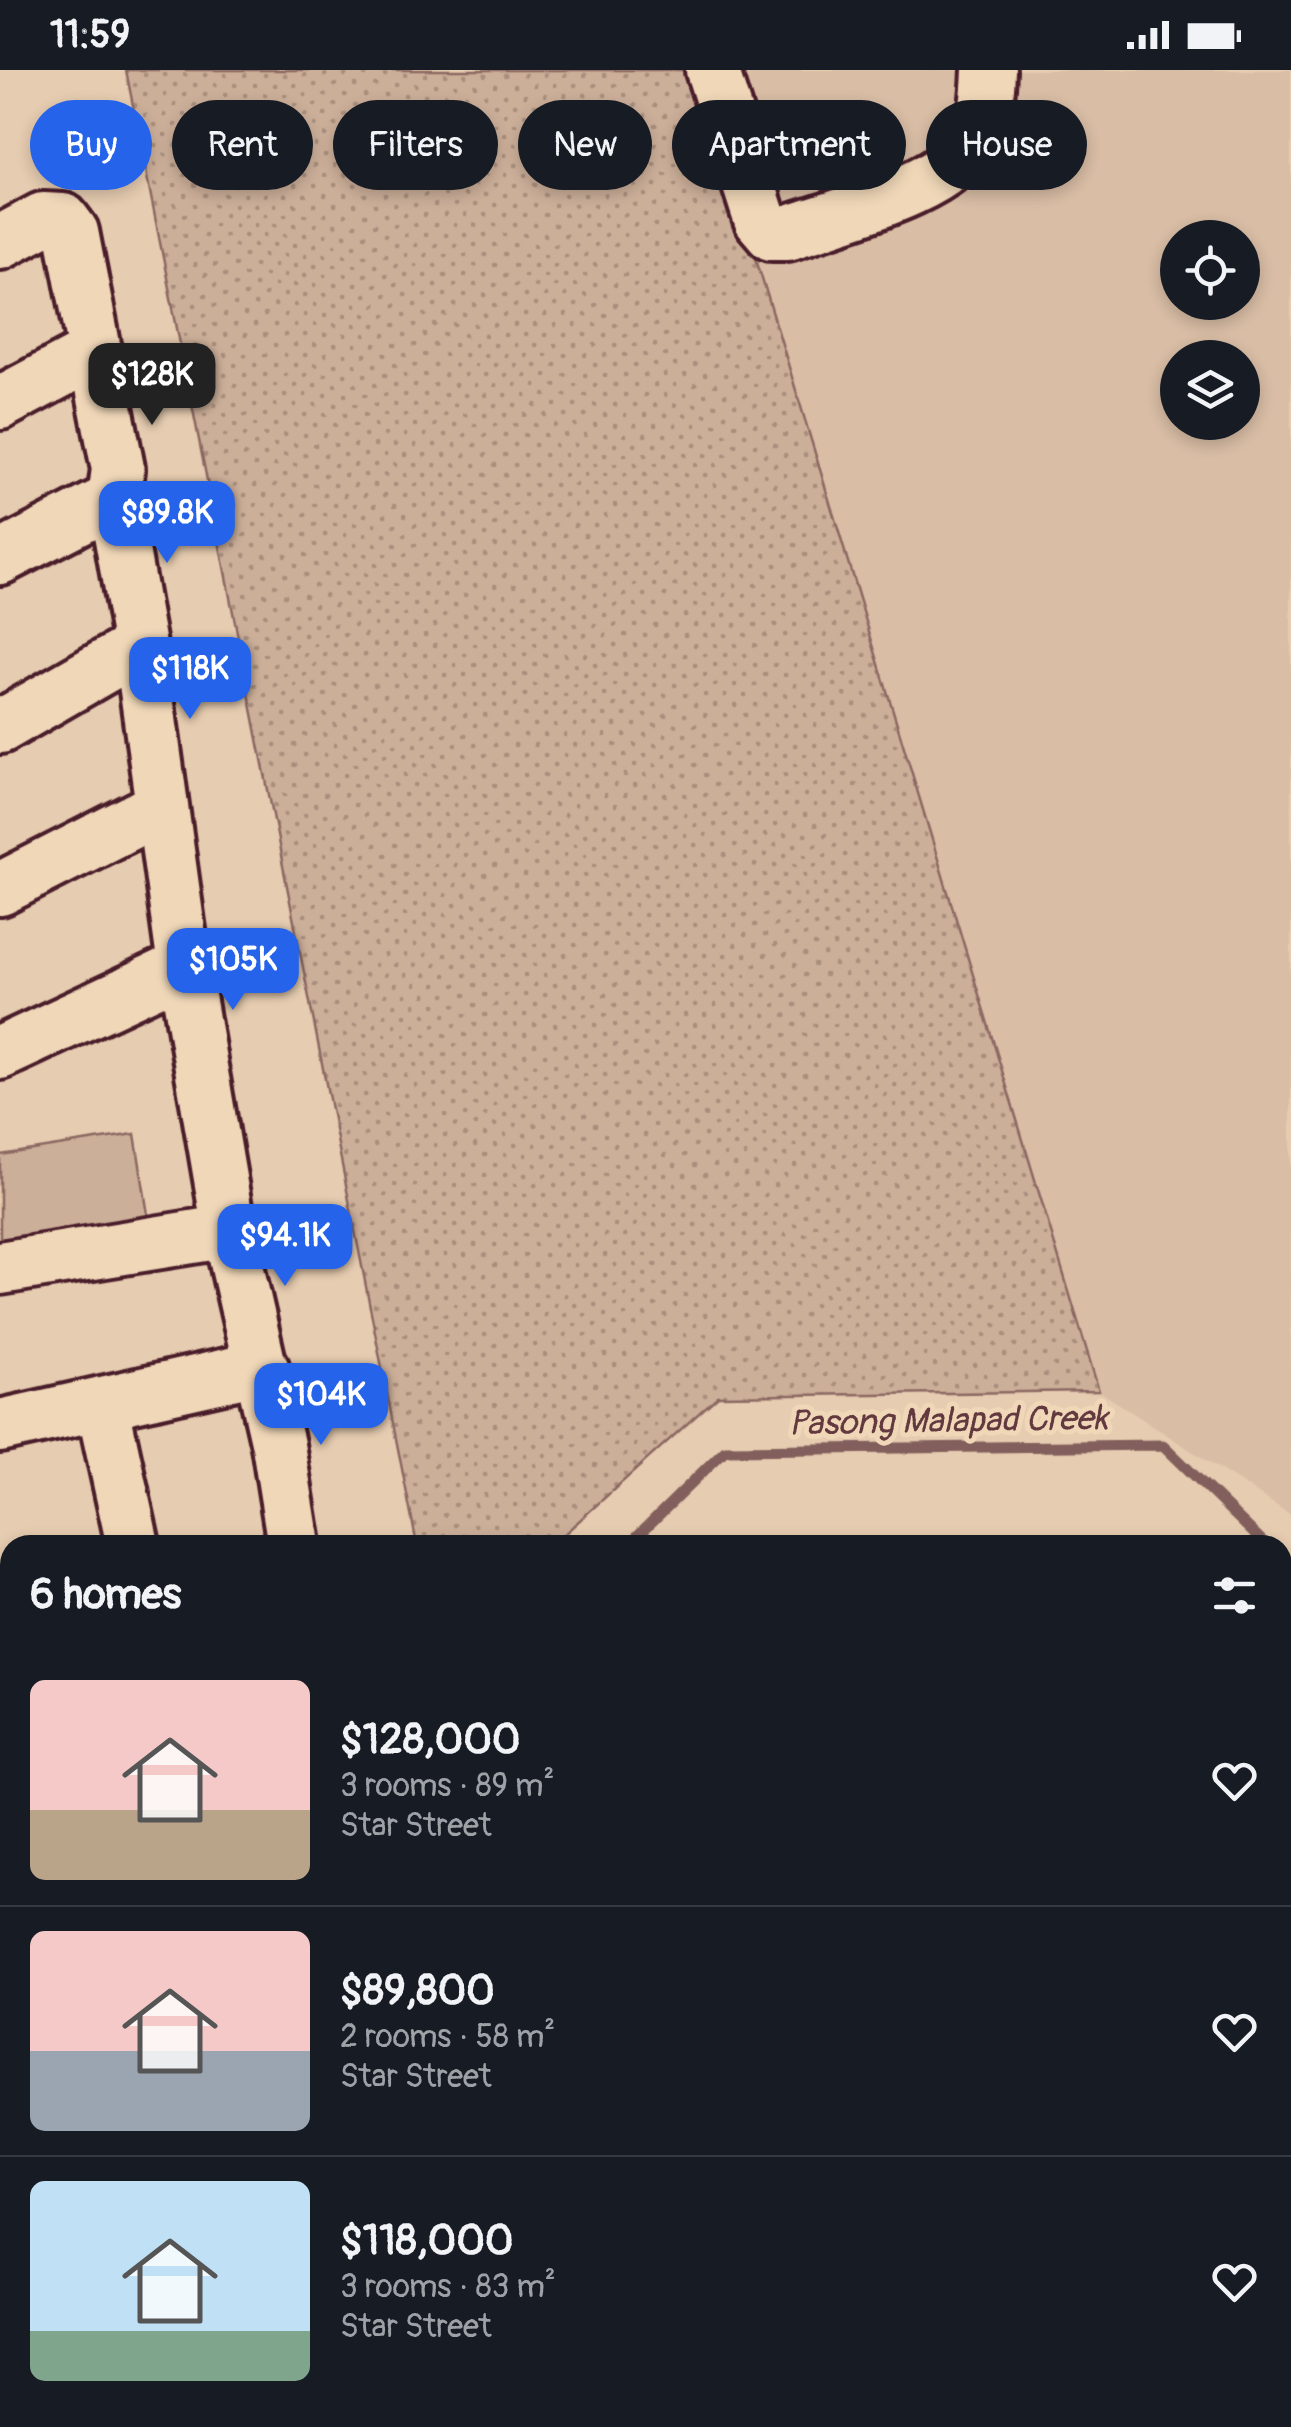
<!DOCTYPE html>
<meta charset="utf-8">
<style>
body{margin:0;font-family:Pangolin,sans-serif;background:#20242c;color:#f1f3f6;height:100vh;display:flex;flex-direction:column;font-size:38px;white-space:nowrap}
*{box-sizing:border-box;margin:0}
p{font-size:32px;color:#9ea1a6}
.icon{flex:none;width:55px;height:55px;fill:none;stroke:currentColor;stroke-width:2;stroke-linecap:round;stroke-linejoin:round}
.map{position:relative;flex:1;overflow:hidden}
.sheet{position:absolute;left:0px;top:1465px;width:1292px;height:892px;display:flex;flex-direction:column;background:#171b24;border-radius:30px 30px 0 0;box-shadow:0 5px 15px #0003}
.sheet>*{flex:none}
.guide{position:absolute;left:30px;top:30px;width:1232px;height:90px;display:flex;gap:20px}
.tools{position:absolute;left:1160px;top:150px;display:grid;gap:20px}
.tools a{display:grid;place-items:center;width:100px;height:100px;border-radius:50%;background:#171b24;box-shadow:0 5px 15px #0003;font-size:50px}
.price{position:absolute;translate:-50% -85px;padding:0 22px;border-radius:20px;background:#2563eb;color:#fff;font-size:32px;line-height:65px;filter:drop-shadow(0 2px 5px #0008)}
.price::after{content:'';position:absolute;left:50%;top:60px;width:30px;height:22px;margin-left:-15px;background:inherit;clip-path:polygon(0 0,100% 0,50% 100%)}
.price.current{background:#222;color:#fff}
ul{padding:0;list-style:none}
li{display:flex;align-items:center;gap:30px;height:250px;padding:0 30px}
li+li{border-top:2px solid #363941}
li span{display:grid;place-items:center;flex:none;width:280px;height:200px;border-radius:15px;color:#555}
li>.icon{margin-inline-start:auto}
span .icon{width:120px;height:120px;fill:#fffc;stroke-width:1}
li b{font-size:42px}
h2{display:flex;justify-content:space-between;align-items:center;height:120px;padding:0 30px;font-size:42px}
.pill{padding:0 35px;border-radius:45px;background:#171b24;box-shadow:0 5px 15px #0003;font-size:35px;line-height:90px}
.pill.current{background:#2563eb;color:#fff}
.status{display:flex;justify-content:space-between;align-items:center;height:70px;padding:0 50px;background:#171b24;direction:ltr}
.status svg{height:28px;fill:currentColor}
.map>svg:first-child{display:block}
</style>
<div class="status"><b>11:59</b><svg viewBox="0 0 49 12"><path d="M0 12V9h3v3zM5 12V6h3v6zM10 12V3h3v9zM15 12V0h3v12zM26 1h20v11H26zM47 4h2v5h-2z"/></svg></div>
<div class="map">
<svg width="1291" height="2357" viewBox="0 0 1291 2357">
<defs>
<pattern id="grass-dots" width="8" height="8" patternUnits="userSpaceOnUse" patternTransform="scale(2.5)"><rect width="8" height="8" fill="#ccaf99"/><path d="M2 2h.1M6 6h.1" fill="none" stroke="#a88e7d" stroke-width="1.8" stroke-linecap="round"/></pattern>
<filter id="shadow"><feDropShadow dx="9" dy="-9" stdDeviation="0" flood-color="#0004"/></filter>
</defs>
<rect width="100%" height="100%" fill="#e6ccb0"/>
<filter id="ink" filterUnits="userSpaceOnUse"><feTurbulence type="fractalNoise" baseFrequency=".01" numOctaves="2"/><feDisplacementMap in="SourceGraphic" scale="20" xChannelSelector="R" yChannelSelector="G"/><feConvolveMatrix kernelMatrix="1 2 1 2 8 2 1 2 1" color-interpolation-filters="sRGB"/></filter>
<g filter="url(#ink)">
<path fill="#d9bda5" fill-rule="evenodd" d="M 699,0 L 1291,0 L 1291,1445 L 1099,1321 ZM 1178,168 L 1242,168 L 1242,232 L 1178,232 ZM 1178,288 L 1242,288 L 1242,352 L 1178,352 Z
M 222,2348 L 521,2348 L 524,2357 L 215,2357 Z"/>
<path fill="url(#grass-dots)" stroke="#8b6762" stroke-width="2.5" d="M 126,0 L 699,0 L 1099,1321 L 718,1326 L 552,1475 L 417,1475 Z"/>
<path fill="#ccaf99" stroke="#8b6762" stroke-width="2.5" d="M 135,1064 L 149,1151 L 0,1174 L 0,1085 Z"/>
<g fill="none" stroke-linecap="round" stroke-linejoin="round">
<path stroke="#825e5b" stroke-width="11" d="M 628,1475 L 725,1380 L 1163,1375 L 1266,1475
M 1282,1491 L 1291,1499
M 0,2102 L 10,2108
M 167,2357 L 169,2348"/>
</g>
<path fill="#ba9b8b" stroke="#4a1f2b" stroke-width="2.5" filter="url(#shadow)" d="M 1291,2264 L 1291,2316 L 1282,2318 L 1282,2267 Z
M 306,2348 L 512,2348 L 515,2357 L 300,2357 Z
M 531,2348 L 579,2348 L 555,2357 L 535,2357 Z
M 895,2348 L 942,2348 L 945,2357 L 899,2357 Z
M 1099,2348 L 1152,2348 L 1155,2357 L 1103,2357 Z
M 1155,2348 L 1194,2348 L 1165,2357 L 1158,2357 Z"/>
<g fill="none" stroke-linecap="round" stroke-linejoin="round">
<defs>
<path id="minor" d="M 712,0 L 760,149 L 772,163 L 787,163 C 843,143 946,120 976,68 C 987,48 988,22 989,0
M 0,172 L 43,149 L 63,150 L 72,162 L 118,399 L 114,429 L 140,576 L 184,897 L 229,1161 L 278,1375 L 294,1475
M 0,333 L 96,282
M 0,488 L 114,429
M 0,657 L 140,576
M 0,819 L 159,738
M 0,983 L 184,897
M 0,1198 L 229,1161
M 102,1333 L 133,1475
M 0,1356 L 262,1297
M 0,1742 L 10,1780
M 1282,1750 L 1291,1778
M 1282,2239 L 1291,2237
M 694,2348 L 698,2357
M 850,2348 L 853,2357
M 93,2357 L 104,2348
M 593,2357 L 615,2348
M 1014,2357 L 1044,2348"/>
</defs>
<use href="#minor" stroke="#4a1f2b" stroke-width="60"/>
<use href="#minor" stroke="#f0d7b8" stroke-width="52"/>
</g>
</g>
<g text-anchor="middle" stroke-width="10" stroke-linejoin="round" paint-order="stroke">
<g font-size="35" font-style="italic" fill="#62393f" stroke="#f0d7b8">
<text transform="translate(948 1350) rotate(-1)" y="12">Pasong Malapad Creek</text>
</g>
</g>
</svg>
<div class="tools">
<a><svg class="icon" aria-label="locate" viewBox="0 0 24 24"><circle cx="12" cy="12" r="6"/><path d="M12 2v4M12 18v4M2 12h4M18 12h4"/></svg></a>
<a><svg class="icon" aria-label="layers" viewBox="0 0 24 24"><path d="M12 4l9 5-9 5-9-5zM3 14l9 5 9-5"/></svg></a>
</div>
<b class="price current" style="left:152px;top:358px">$128K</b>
<b class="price" style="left:167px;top:496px">$89.8K</b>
<b class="price" style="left:190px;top:652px">$118K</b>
<b class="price" style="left:233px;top:943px">$105K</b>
<b class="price" style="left:285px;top:1219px">$94.1K</b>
<b class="price" style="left:321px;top:1378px">$104K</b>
<div class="guide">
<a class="pill current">Buy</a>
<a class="pill">Rent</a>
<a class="pill">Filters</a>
<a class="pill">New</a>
<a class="pill">Apartment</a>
<a class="pill">House</a>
</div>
<section class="sheet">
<h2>6 homes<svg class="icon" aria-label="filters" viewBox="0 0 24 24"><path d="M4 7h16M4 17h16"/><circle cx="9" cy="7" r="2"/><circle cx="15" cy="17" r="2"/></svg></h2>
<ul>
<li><span style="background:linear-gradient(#f6c9c9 65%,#b9a48a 0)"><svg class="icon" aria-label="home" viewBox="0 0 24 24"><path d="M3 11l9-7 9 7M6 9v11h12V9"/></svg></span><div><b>$128,000</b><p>3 rooms · 89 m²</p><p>Star Street</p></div><svg class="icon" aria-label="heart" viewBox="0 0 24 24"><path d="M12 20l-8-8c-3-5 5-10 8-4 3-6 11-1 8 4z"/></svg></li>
<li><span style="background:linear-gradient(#f6c9c9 60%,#9aa5b1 0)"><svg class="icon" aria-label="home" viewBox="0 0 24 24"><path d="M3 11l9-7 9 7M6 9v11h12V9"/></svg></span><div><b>$89,800</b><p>2 rooms · 58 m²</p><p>Star Street</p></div><svg class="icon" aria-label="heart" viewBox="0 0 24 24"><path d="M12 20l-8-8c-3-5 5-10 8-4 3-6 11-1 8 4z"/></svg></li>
<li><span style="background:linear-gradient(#bfe0f5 75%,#7fa58c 0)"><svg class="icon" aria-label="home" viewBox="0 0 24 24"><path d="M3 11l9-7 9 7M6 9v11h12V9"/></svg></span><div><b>$118,000</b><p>3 rooms · 83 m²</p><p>Star Street</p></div><svg class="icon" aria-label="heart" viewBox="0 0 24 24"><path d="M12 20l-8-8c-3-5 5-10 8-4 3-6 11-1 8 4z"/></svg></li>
</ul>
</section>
</div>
